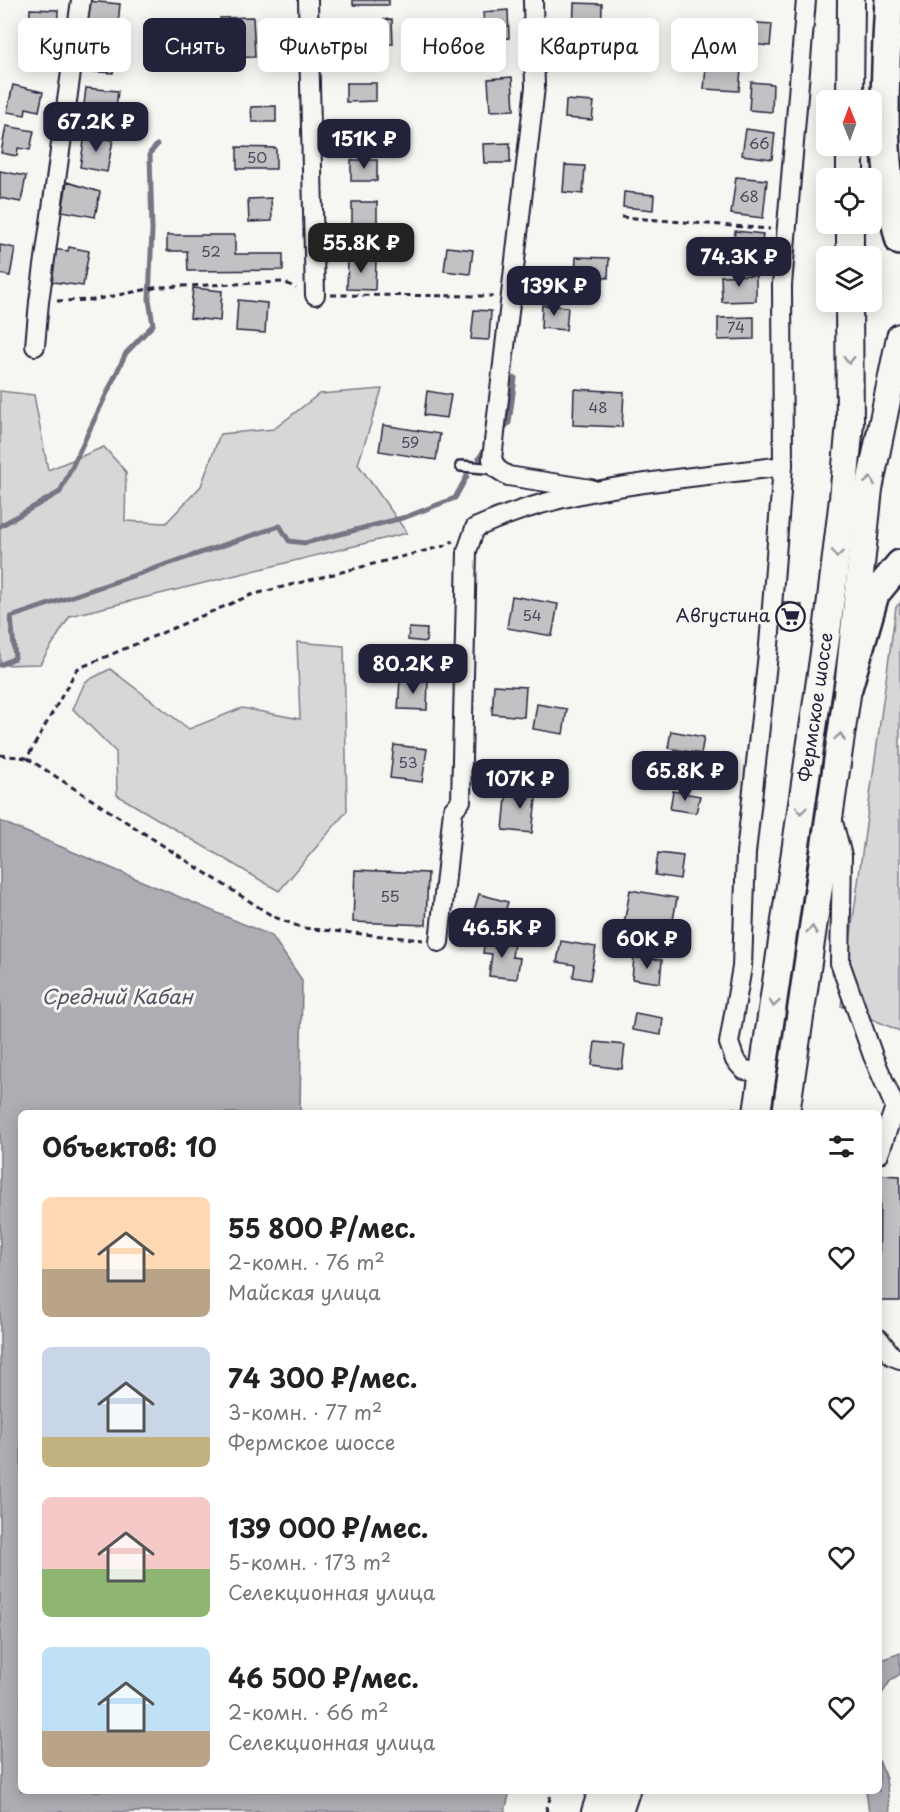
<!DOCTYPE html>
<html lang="ru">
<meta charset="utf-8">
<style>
body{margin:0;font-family:"Playpen Sans",sans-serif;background:#f2f2f2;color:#222;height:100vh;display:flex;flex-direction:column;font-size:22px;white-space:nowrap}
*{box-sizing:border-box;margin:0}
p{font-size:20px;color:#767676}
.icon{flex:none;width:33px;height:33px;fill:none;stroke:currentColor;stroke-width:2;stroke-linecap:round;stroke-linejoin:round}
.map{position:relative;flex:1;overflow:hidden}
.side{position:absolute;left:18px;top:1110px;width:864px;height:684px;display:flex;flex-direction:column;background:#fff;border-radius:9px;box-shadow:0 3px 15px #0003}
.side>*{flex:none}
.guide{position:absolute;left:18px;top:18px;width:864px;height:54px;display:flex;gap:12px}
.needle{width:39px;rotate:359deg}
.fabs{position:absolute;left:816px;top:90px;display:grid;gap:12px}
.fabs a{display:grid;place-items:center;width:66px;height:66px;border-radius:9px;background:#fff;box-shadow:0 3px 15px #0003;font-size:30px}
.price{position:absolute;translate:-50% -51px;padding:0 14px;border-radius:12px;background:#22223b;color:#fff;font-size:20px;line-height:39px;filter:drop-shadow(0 2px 3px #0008)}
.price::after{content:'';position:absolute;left:50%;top:36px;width:18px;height:14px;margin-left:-9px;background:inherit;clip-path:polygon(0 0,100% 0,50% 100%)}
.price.selected{background:#222;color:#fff}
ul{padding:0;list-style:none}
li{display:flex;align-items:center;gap:18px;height:150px;padding:0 24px}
li span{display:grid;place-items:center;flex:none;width:168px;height:120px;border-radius:9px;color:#555}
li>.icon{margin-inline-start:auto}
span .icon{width:72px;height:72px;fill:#fffc;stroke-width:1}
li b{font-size:26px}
h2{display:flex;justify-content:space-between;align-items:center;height:72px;padding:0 24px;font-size:26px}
.tag{padding:0 21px;border-radius:9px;background:#fff;box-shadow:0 3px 15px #0003;font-size:21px;line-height:54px}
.tag.selected{background:#22223b;color:#fff}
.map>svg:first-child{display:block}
</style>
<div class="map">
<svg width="900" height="1812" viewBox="0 0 900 1812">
<rect width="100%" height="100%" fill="#f6f6f2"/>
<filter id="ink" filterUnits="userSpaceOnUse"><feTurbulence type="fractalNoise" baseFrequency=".0167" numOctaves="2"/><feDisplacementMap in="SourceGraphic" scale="12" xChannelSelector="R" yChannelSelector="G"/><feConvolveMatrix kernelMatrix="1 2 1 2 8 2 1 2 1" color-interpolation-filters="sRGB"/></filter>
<g filter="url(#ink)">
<path fill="#d7d7d7" stroke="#7c7c89" stroke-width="1.5" d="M 382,389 L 358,464 L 407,533 L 70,616 L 40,664 L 0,665 L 0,391 L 34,395 L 48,470 L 104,447 L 126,472 L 125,521 L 166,523 L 201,486 L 220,434 L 274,429 L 319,394 Z
M 900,603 L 900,1031 L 841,1006 L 896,607 Z
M 297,642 L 344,646 L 347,811 L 279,891 L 117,795 L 116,752 L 73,709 L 85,682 L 110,669 L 189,729 L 242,708 L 300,719 Z"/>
<path fill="#adadb3" stroke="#757583" stroke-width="1.5" d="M 0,821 L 272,936 L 302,980 L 300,1113 L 21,1113 L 21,1791 L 510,1791 L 505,1812 L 0,1812 Z
M 900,1653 L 900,1674 L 891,1680 L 879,1698 L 879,1661 Z
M 879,1760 L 886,1779 L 890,1812 L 869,1812 L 866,1791 L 879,1791 Z"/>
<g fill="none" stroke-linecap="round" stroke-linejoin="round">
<path stroke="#757583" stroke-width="5" d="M 501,430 L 509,423 L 515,378
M 479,458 L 487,446
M 0,526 L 60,492 L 126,353 L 153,325 L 149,299 L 152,230 L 150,153 L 157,145
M 0,665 L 15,658 L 11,617 L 280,526 L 289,541 L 305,543 L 406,517 L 455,498 L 467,476"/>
</g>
<path fill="#c2c2c4" stroke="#22223b" stroke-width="1.5" d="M 353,0 L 389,0 L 389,5 L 353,5 Z
M 87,1 L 120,4 L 118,25 L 86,23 Z
M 574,3 L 602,4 L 601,39 L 573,38 Z
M 30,9 L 58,10 L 57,37 L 29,36 Z
M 508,10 L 509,38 L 485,40 L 483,12 Z
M 253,17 L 255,57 L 222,58 L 220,18 Z
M 392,19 L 393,44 L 358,45 L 357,21 Z
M 733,21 L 772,24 L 770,46 L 732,42 Z
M 86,40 L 116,43 L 113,73 L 83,71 Z
M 567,44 L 596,45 L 596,67 L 566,66 Z
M 706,67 L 741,70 L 739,91 L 704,89 Z
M 512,77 L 514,110 L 490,111 L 488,79 Z
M 751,82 L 773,84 L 772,112 L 749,110 Z
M 346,83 L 376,83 L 376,101 L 346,102 Z
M 13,85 L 43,92 L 39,111 L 26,108 L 25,115 L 7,112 Z
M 86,88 L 118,91 L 114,124 L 82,121 Z
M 566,100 L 594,102 L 592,120 L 565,118 Z
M 276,106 L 276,122 L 252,122 L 251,107 Z
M 375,123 L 376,141 L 346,142 L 345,125 Z
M 6,126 L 34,131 L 30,150 L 18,148 L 17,156 L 1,153 Z
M 746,129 L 775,133 L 772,159 L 742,155 Z
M 85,135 L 113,140 L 107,172 L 80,167 Z
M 510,143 L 510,163 L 484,163 L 483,144 Z
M 237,147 L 276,148 L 276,169 L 237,169 Z
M 351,160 L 377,160 L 377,181 L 351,181 Z
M 565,165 L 585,166 L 583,194 L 563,192 Z
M 0,171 L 26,176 L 21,202 L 0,198 Z
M 736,177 L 767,180 L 763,218 L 731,214 Z
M 67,182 L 100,192 L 95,217 L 62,211 Z
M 624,192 L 654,195 L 653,210 L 623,207 Z
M 271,198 L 272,221 L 249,222 L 248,199 Z
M 352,202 L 377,202 L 377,224 L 352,224 Z
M 735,231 L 763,234 L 760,256 L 732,253 Z
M 167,235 L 235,235 L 235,254 L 283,254 L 283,270 L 188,271 L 187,251 L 167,251 Z
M 0,245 L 15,248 L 10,276 L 0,274 Z
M 69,247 L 89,251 L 83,286 L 46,281 L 51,249 L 68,251 Z
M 447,247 L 473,250 L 470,274 L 444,271 Z
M 576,257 L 609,258 L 608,278 L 575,276 Z
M 348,259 L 376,260 L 375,290 L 347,289 Z
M 756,275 L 756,301 L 722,302 L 721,276 Z
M 193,288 L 222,291 L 220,321 L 190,318 Z
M 238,300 L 267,303 L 265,333 L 236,331 Z
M 542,305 L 568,307 L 566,330 L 541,328 Z
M 474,310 L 491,311 L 489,340 L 471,339 Z
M 754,317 L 754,339 L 718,340 L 718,318 Z
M 574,389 L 624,392 L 622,427 L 573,425 Z
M 427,391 L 451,395 L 447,418 L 424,415 Z
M 383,425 L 440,434 L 436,460 L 379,451 Z
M 512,596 L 558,604 L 552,636 L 507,628 Z
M 779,601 L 802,605 L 797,631 L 784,630 L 785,620 L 776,619 Z
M 409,628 L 427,629 L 426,642 L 408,640 Z
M 400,679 L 428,680 L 427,710 L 398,709 Z
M 494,685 L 526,687 L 524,717 L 492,714 Z
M 537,704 L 567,709 L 563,734 L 533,729 Z
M 671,731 L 704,737 L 701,754 L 668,748 Z
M 394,745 L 427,749 L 422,782 L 390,778 Z
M 507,788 L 537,791 L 532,833 L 503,830 Z
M 673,791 L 700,796 L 696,813 L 670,809 Z
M 658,853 L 683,856 L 680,879 L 655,875 Z
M 355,870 L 428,873 L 426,925 L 353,922 Z
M 630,890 L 677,898 L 672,926 L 646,922 L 645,932 L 623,929 Z
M 479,894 L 508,902 L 501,925 L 472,917 Z
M 485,939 L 514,943 L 512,957 L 520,958 L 517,979 L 489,976 L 492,954 L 483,953 Z
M 561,941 L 596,947 L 590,980 L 573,977 L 575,965 L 557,962 Z
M 634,957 L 662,960 L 660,983 L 632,979 Z
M 635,1013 L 663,1018 L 661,1035 L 632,1030 Z
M 595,1042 L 625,1045 L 622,1069 L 592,1065 Z
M 880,1175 L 900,1176 L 900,1301 L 879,1301 Z"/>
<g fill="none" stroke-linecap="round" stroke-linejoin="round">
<defs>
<path id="service" d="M 461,466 L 497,469"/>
<path id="minor" d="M 308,0 L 315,295
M 533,0 L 535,87 L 492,459 L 497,469 L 508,476 L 591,489
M 35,346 L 39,302 L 81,0
M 832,818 L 842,856 L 840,963 L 873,1056 L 895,1107 L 879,1154
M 439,942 L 453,810 L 461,801 L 467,551 L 475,528 C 571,484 679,480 783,466
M 763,1073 L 744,1070 L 735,1060 L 729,1043 L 742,967 L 746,853 L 769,645 L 783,466 L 782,285 L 806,0
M 879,1339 L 892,1356 L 900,1359"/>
<g id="secondary">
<path d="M 850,100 L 851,0"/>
<path d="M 850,178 L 850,146"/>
<path d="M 850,256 L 850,224"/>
<path id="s1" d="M 757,1113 L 827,632 L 843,498 L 850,423 L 849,302"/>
<path d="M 786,1113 L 848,688 L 869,489 L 900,337"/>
<path d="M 595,1812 L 602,1791"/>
<path d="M 619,1812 L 626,1791"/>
</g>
<path id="primary" d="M 889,0 C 885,80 879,163 900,241
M 848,688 L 875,594 L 900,564"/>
</defs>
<use href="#service" stroke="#22223b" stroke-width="14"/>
<use href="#minor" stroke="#22223b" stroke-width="22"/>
<use href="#secondary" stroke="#22223b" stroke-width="30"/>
<use href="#primary" stroke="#22223b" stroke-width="32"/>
<path stroke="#22223b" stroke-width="3" stroke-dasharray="6 4.5" stroke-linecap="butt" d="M 621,217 L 770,229
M 331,295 L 493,296
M 57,301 L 93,300 L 159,287 L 284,282 L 296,288
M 0,755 L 27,758 L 77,669 L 251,595 L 444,546 L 453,541
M 27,758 L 274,917 L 303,928 L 423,940
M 733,1113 L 735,1103
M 546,1812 L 552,1791"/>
<use href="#service" stroke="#f6f6f2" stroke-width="9"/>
<use href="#minor" stroke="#f6f6f2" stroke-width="18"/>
<use href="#secondary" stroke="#f6f6f2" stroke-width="26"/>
<use href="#primary" stroke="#f6f6f2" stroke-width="27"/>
</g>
<defs><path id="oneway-chevron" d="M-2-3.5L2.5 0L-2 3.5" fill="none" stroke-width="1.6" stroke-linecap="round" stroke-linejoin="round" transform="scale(1.5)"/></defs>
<g stroke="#9797a0">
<use href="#oneway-chevron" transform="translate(849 360) rotate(90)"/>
<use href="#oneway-chevron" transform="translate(870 481) rotate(-79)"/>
<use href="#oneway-chevron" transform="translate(837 554) rotate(97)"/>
<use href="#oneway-chevron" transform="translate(840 737) rotate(-81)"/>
<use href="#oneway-chevron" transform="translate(801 810) rotate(98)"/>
<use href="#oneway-chevron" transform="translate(812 930) rotate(-82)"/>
<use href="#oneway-chevron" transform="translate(774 1003) rotate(99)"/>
</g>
</g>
<defs>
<symbol id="supermarket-ring" viewBox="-11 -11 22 22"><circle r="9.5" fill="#f6f6f2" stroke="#22223b" stroke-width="1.5"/><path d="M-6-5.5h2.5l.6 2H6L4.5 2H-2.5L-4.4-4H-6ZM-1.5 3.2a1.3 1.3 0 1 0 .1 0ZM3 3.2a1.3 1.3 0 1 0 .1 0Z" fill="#22223b"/></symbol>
</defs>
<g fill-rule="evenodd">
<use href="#supermarket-ring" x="774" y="600" width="33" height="33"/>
</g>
<g text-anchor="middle" stroke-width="6" stroke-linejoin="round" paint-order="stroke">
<g font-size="15" fill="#4a4a5d">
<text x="759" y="149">66</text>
<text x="257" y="163">50</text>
<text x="749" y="202">68</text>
<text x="211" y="257">52</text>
<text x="736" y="333">74</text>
<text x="598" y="413">48</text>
<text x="410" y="448">59</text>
<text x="532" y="621">54</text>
<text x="408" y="768">53</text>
<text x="390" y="902">55</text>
</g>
<g font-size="18" fill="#22223b" stroke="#f6f6f2" text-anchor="end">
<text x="770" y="622">Августина</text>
</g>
<g font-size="18" fill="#22223b" stroke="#f6f6f2">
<text dy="6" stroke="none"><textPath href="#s1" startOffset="410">Фермское шоссе</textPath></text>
</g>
<g font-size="20" font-style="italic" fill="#535365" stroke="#f6f6f2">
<text x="117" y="1004">Средний Кабан</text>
</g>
</g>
</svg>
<div class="fabs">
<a><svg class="needle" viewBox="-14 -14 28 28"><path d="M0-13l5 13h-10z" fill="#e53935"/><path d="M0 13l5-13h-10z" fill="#767676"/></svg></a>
<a><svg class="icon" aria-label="locate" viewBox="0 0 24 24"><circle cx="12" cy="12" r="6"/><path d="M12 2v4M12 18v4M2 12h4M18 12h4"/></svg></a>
<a><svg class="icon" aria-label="layers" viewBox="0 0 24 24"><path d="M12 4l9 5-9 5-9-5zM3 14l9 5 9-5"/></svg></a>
</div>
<b class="price" style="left:96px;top:153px">67.2K ₽</b>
<b class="price" style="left:364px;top:170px">151K ₽</b>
<b class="price selected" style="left:361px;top:274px">55.8K ₽</b>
<b class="price" style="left:739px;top:288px">74.3K ₽</b>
<b class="price" style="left:554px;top:317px">139K ₽</b>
<b class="price" style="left:413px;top:695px">80.2K ₽</b>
<b class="price" style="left:685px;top:802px">65.8K ₽</b>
<b class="price" style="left:520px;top:810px">107K ₽</b>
<b class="price" style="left:502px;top:959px">46.5K ₽</b>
<b class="price" style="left:647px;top:970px">60K ₽</b>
<div class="guide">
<a class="tag">Купить</a>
<a class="tag selected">Снять</a>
<a class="tag">Фильтры</a>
<a class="tag">Новое</a>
<a class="tag">Квартира</a>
<a class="tag">Дом</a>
</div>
<section class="side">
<h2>Объектов: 10<svg class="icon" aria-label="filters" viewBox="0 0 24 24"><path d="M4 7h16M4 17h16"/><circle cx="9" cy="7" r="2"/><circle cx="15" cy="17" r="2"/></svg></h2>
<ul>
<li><span style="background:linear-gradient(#ffd9b3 60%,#b9a48a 0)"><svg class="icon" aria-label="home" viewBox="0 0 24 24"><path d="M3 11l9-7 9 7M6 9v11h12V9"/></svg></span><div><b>55 800 ₽/мес.</b><p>2-комн. · 76 m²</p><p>Майская улица</p></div><svg class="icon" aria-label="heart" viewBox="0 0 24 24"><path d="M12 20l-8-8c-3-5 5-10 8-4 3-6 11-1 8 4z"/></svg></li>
<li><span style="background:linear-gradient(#c9d6e8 75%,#c2b280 0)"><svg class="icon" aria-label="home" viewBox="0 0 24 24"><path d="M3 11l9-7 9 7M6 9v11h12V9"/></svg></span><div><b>74 300 ₽/мес.</b><p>3-комн. · 77 m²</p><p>Фермское шоссе</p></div><svg class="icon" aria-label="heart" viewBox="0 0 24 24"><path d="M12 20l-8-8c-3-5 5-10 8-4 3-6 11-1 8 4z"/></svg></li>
<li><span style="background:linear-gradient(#f6c9c9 60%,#8fb573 0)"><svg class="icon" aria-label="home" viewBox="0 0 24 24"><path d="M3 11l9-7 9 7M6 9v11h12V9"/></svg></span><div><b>139 000 ₽/мес.</b><p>5-комн. · 173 m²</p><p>Селекционная улица</p></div><svg class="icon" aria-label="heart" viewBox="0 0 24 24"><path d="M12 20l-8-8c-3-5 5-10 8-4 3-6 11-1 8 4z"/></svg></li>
<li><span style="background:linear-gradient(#bfe0f5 70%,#b9a48a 0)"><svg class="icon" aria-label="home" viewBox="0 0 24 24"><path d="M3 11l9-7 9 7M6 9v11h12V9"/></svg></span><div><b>46 500 ₽/мес.</b><p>2-комн. · 66 m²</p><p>Селекционная улица</p></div><svg class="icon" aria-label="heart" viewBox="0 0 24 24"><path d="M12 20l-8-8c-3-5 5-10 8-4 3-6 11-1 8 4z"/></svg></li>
</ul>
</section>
</div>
